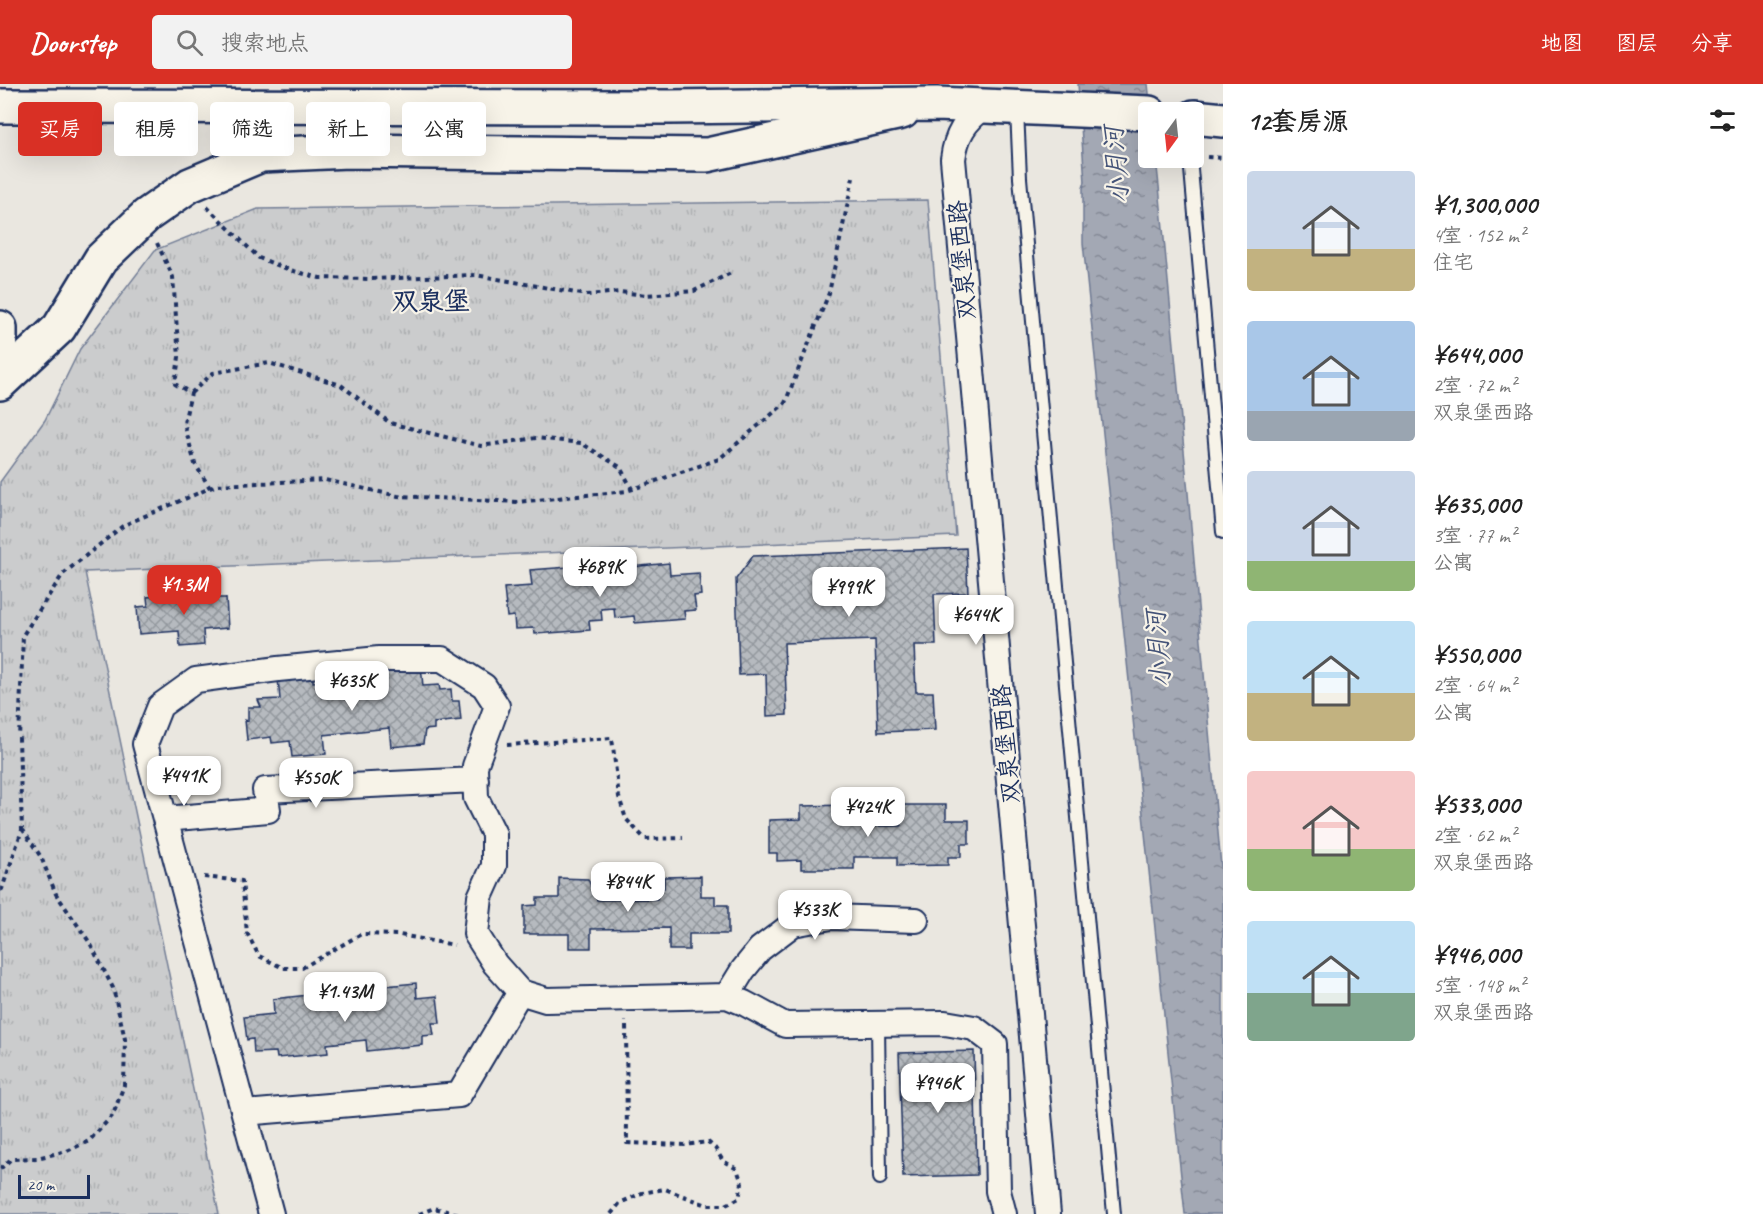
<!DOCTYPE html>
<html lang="zh">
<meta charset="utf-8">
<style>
body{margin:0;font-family:Caveat,"LXGW WenKai TC",sans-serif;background:#f2f2f2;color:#222;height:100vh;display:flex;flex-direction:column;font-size:22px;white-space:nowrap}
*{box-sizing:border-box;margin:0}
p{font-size:20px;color:#767676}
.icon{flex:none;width:33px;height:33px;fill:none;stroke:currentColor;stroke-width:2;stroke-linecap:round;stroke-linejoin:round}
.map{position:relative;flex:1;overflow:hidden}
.panel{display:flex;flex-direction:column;background:#fff;width:540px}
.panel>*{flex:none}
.hud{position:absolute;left:18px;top:18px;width:570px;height:54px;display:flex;gap:12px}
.needle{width:39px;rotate:195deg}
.tools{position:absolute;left:1138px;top:18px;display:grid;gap:12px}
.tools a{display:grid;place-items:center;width:66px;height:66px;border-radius:6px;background:#fff;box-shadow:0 6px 24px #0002;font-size:30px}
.scale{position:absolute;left:18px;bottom:15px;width:72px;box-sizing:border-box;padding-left:6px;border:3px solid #1b2f5e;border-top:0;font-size:16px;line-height:21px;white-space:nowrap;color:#1b2f5e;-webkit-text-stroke:4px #f7f3e8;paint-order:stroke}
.price{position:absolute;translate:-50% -51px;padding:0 14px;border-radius:12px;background:#fff;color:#222;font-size:20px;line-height:39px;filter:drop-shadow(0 2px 3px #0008)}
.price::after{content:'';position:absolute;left:50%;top:36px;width:18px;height:14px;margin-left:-9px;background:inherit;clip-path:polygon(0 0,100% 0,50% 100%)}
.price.active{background:#d93025;color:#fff}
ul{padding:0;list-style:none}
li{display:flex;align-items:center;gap:18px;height:150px;padding:0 24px}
li span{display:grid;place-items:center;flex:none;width:168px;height:120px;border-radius:6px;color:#555}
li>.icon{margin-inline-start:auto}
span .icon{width:72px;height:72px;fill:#fffc;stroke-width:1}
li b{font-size:26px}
h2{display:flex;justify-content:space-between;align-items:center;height:72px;padding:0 24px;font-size:26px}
.pill{padding:0 21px;border-radius:6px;background:#fff;box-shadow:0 6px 24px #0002;font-size:21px;line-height:54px}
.pill.active{background:#d93025;color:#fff}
header{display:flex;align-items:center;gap:36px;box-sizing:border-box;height:84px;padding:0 30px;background:#d93025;color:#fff}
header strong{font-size:28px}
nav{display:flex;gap:33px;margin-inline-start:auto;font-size:21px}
.search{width:420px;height:54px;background:#f2f2f2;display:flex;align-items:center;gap:15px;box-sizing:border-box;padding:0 21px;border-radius:6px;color:#767676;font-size:22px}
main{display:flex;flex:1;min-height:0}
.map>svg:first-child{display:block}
</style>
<header>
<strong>Doorstep</strong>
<div class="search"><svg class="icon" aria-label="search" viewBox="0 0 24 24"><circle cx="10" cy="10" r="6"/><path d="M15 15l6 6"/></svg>搜索地点</div>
<nav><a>地图</a><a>图层</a><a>分享</a></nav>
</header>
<main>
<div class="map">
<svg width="1223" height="1130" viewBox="0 0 1223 1130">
<defs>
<pattern id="park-tufts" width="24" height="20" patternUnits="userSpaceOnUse" patternTransform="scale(1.5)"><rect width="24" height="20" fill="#cbcccd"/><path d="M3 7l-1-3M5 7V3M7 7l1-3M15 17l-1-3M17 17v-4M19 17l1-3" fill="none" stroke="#aeb0b2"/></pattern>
<pattern id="water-ripples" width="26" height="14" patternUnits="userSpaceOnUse" patternTransform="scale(1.5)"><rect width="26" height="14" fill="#a3a8b4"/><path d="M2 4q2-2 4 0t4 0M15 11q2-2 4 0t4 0" fill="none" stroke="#848996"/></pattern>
<pattern id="building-cross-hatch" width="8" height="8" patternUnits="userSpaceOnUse" patternTransform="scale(1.5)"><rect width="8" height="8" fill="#b6babf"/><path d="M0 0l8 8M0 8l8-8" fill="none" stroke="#93989e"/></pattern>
</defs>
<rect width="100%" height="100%" fill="#eae7e0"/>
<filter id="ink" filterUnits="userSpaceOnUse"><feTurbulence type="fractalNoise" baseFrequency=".0167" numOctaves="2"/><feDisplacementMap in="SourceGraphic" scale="12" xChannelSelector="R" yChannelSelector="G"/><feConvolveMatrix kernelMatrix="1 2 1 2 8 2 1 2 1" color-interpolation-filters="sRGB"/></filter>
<g filter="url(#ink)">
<path fill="url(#park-tufts)" stroke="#737e96" stroke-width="1.5" d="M 928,116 L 956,452 L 85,488 L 219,1130 L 0,1130 L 0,398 L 45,336 L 80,265 L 155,166 L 258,125 Z"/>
<path fill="url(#water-ripples)" stroke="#6d7892" stroke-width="1.5" d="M 1078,0 L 1148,0 L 1151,28 L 1149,28 L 1149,74 L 1156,74 L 1159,102 L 1188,409 L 1223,805 L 1223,1130 L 1185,1130 L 1083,159 L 1083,104 L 1085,98 Z"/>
<path fill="url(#building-cross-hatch)" stroke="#1b2f5e" stroke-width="1.5" d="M 966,464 L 968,509 L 934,510 L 936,561 L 914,561 L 916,608 L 933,608 L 935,646 L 878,648 L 875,556 L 784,559 L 787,631 L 767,632 L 766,590 L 739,591 L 736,495 L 753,472 Z
M 669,479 L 670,491 L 699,489 L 701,511 L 694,512 L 696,526 L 684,527 L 685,535 L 635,539 L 634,532 L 615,534 L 614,524 L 601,525 L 602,536 L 589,537 L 590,546 L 535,550 L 534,544 L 515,545 L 514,532 L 507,533 L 504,504 L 532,502 L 530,486 L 582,482 L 584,499 L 631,495 L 631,483 Z
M 217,506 L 218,514 L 226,514 L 228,544 L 203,546 L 204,561 L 180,563 L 179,547 L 139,550 L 137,523 L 148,522 L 147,513 Z
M 421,582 L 423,602 L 439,601 L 440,606 L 451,605 L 452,617 L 459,617 L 461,636 L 434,639 L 434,645 L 425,646 L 423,660 L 391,663 L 389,644 L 324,651 L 326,670 L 292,673 L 290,657 L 272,659 L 271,653 L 247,656 L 245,636 L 248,637 L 248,623 L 261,623 L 258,616 L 280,615 L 278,595 L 313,592 L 313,598 L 321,597 L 322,613 L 378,608 L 377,595 L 385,594 L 385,586 Z
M 849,721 L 849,742 L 901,742 L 901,721 L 946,721 L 946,736 L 969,736 L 969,760 L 961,760 L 961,773 L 948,773 L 948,781 L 897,782 L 897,773 L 854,773 L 854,785 L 801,785 L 801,776 L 777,777 L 777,769 L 769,769 L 769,736 L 801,735 L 801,722 Z
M 701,792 L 701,812 L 715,812 L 715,821 L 728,821 L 728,850 L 689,850 L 689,866 L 669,866 L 669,844 L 591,845 L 591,864 L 569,864 L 569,850 L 524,850 L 524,822 L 537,821 L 537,814 L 559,814 L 559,794 L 588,795 L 591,802 L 596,802 L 597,816 L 657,815 L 657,804 L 664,804 L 664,793 Z
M 416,899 L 417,914 L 437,912 L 440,939 L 432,939 L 434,951 L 422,952 L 422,961 L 367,967 L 366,956 L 327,960 L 328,969 L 277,974 L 276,968 L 254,969 L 253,955 L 247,956 L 244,933 L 274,930 L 273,915 L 317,910 L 319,925 L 364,921 L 363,904 Z
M 974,967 L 977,1091 L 903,1093 L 899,969 Z"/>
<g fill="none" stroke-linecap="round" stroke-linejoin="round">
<defs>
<path id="lane" d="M 1017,26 L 1020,94 L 1114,1130
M 1190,74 L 1223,448
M 878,940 L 880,1094"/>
<path id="street" d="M 984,23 C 965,37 956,51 953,75 L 1048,1130
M 165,735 L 268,726 L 265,706 L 476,696
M 727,912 L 743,886 L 760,865 L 793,840 L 831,833 L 916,836
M 244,1029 L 459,1011 L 520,908
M 271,1130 L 145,660 L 160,622 L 196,596 L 278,585 L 379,575 L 442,575 L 484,602 L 497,622 L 475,682 L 476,714 L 494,750 L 494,782 L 480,813 L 476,850 L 495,880 L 520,908 L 546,916 L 727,912 L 744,919 L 785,941 L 945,939 L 974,944 L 995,960 L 998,1107 L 1004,1130"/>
<path id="secondary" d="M 0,299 L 59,244 L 101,175 L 147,131 L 190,101 L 261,71 L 348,67 L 707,71 L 902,28"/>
<path id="primary" d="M 0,22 L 669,23 L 937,20 L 1149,29
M 1194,33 L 1223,36
M 0,244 L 0,264"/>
</defs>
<use href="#lane" stroke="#1b2f5e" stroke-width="16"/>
<use href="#street" stroke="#1b2f5e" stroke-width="28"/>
<use href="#secondary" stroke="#1b2f5e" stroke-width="38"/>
<use href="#primary" stroke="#1b2f5e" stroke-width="38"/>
<path stroke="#1b2f5e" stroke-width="4" stroke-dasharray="4.5 4.5" stroke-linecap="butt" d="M 1207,73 L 1223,74
M 207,123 L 259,174 L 290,186 L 320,194 L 371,195 L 476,191 L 587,211 L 620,208 L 646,211 L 694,207 L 733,188
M 157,159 L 173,193 L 179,273 L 175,300 L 191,309 L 184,339 L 195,380 L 210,404
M 191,309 L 213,289 L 269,279 L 341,301 L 390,339 L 481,362 L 536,354 L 581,359 L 620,383 L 632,405
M 507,661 L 612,654 L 619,713 L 626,735 L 645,755 L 683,754
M 204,793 L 242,797 L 247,849 L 259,872 L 283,884 L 302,884 L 361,850 L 400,851 L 454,861
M 0,806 L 2,805 L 22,746 L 19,655 L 23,551 L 63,490 L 124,441 L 217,401 L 325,396 L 398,412 L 517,418 L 627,407 L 719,375 L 785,319 L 829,209 L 854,89
M 0,1085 L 11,1075 L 37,1074 L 67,1067 L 89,1057 L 113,1031 L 124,1001 L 125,955 L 113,904 L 90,859 L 56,810 L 41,773 L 23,746
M 419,1130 L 434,1124 L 459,1130
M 611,1130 L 620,1119 L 642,1109 L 665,1105 L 707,1121 L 726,1121 L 739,1114 L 742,1099 L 737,1085 L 723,1077 L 715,1064 L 708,1058 L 685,1061 L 627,1059 L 626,937"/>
<use href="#lane" stroke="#f7f3e8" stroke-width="12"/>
<use href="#street" stroke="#f7f3e8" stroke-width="24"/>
<use href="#secondary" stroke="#f7f3e8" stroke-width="33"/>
<use href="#primary" stroke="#f7f3e8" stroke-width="33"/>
</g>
</g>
<g text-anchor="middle" stroke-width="4.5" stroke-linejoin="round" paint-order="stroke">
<g font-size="24" fill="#1b2f5e" stroke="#f7f3e8">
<text transform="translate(962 176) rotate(-95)" y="8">双泉堡西路</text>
<text transform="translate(1006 660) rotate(-95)" y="8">双泉堡西路</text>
</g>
<g font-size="26" font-style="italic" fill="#445378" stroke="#f7f3e8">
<text transform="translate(1116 81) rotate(-95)" y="9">小月河</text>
<text transform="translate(1158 565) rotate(-95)" y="9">小月河</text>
</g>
<g font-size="26" font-weight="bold" fill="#1b2f5e" stroke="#f7f3e8">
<text x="431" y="226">双泉堡</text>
</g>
</g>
</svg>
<div class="tools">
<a><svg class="needle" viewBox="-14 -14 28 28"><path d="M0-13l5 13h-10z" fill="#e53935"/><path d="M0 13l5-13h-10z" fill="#767676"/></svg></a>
</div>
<div class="scale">20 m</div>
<b class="price" style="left:600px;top:514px">¥689K</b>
<b class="price active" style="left:184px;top:532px">¥1.3M</b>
<b class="price" style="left:849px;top:534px">¥999K</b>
<b class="price" style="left:976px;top:562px">¥644K</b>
<b class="price" style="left:352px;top:628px">¥635K</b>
<b class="price" style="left:184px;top:723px">¥441K</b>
<b class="price" style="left:316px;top:725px">¥550K</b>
<b class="price" style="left:868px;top:754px">¥424K</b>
<b class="price" style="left:628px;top:829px">¥844K</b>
<b class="price" style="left:815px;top:857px">¥533K</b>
<b class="price" style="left:345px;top:939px">¥1.43M</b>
<b class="price" style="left:938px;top:1030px">¥946K</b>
<div class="hud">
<a class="pill active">买房</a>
<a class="pill">租房</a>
<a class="pill">筛选</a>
<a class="pill">新上</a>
<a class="pill">公寓</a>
</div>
</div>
<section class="panel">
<h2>12套房源<svg class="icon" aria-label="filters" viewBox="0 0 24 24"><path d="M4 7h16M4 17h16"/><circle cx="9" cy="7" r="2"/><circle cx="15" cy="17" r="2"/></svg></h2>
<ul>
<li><span style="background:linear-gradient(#c9d6e8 65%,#c2b280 0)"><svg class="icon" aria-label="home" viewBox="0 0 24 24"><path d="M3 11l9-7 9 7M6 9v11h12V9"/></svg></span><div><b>¥1,300,000</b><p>4室 · 152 m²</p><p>住宅</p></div></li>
<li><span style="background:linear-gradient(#a9c7e8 75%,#9aa5b1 0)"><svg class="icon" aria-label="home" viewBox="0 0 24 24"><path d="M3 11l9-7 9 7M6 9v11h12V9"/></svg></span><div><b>¥644,000</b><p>2室 · 72 m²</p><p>双泉堡西路</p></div></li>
<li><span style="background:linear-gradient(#c9d6e8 75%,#8fb573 0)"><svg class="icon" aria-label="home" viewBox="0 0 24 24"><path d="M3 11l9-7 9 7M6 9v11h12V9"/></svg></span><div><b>¥635,000</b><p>3室 · 77 m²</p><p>公寓</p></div></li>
<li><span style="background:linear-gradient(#bfe0f5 60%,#c2b280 0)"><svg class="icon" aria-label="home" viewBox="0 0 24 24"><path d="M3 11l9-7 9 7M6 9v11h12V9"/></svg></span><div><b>¥550,000</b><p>2室 · 64 m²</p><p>公寓</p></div></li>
<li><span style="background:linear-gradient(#f6c9c9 65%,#8fb573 0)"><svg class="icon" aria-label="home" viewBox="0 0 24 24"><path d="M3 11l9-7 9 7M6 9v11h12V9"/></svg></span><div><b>¥533,000</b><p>2室 · 62 m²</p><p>双泉堡西路</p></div></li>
<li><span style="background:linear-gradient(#bfe0f5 60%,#7fa58c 0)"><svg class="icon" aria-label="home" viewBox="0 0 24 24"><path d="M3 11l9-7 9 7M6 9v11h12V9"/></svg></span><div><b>¥946,000</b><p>5室 · 148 m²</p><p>双泉堡西路</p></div></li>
</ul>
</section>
</main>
